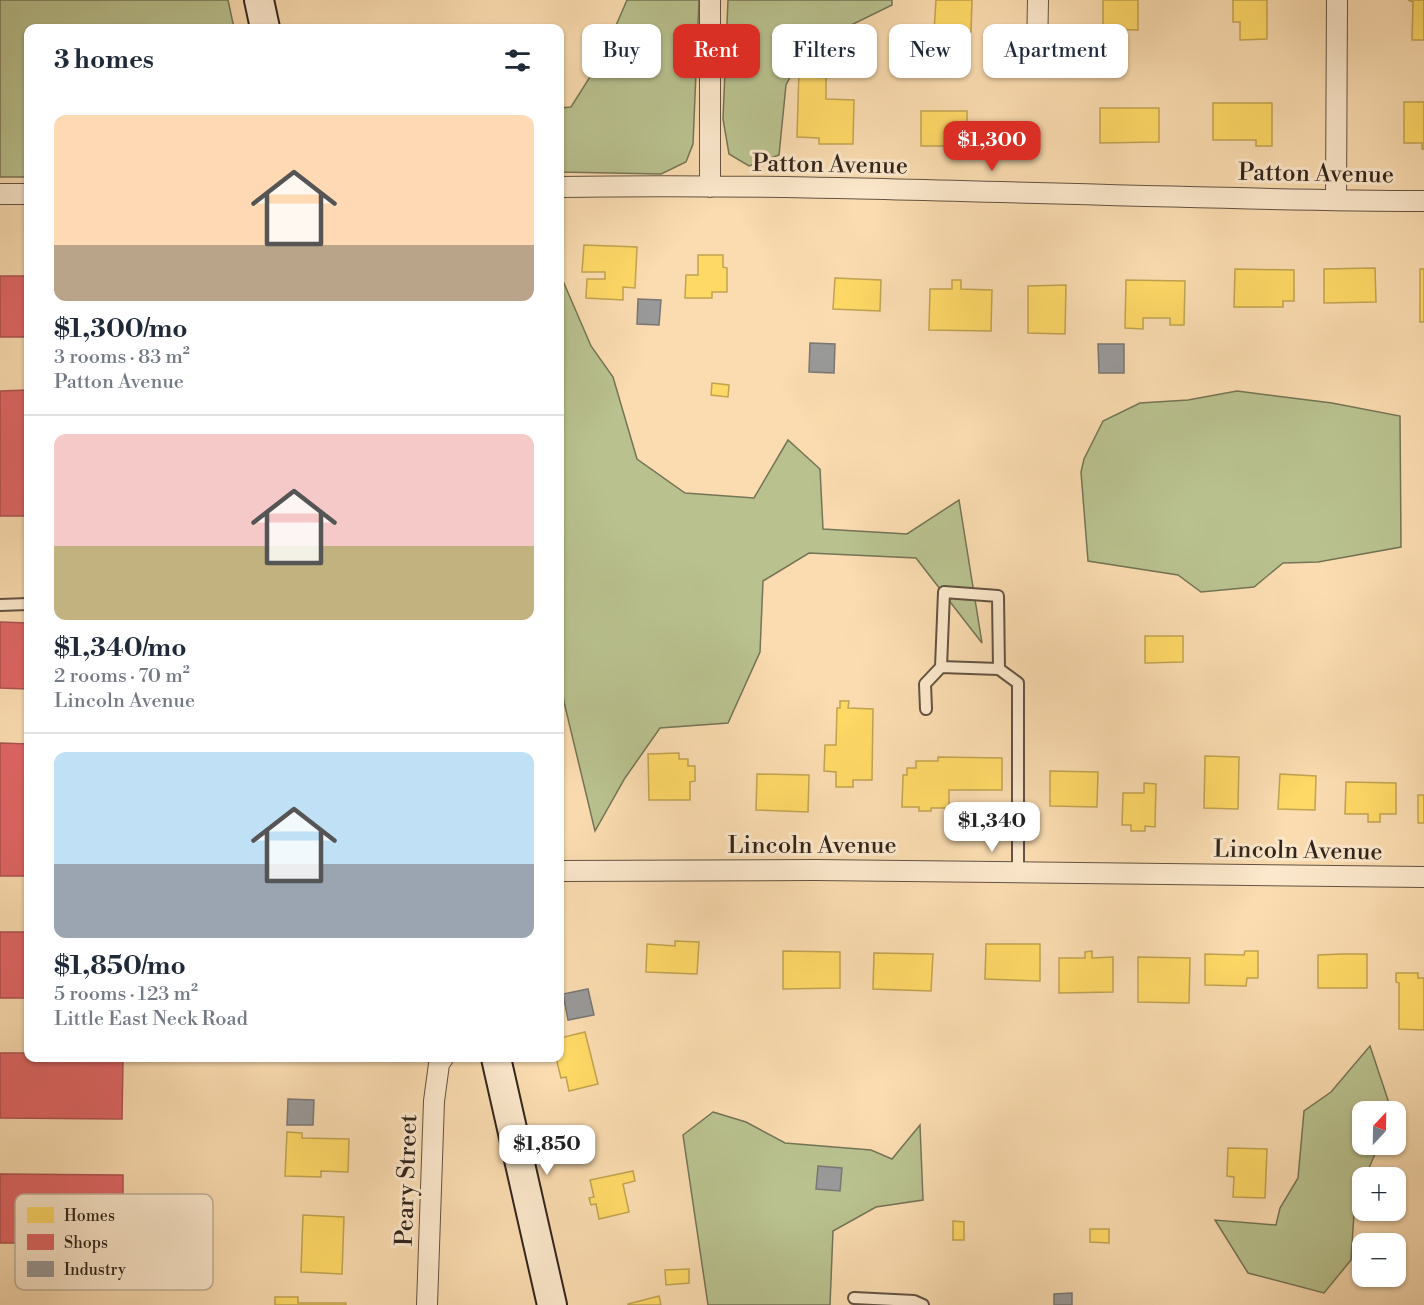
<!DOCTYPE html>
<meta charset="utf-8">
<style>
body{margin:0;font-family:"Libre Bodoni",serif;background:#f2f2f3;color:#1f2937;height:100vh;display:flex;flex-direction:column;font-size:22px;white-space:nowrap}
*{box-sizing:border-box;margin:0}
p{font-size:20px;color:#747a83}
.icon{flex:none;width:33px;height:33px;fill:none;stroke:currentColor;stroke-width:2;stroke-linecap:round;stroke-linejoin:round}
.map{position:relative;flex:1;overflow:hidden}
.panel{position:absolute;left:24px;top:24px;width:540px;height:1038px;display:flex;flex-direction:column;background:#fff;border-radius:12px;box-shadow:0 2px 4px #0004}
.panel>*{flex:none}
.banner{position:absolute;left:582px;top:24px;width:570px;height:54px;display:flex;gap:12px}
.needle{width:39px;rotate:22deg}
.buttons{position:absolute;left:1352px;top:1101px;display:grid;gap:12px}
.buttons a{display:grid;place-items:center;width:54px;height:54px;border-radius:12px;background:#fff;box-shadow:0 2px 4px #0004;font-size:30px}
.price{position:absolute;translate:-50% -51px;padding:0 14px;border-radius:12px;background:#fff;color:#222;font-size:20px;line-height:39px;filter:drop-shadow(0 2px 3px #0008)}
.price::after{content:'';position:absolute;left:50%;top:36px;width:18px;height:14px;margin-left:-9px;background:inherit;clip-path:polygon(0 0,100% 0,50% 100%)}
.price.selected{background:#d93025;color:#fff}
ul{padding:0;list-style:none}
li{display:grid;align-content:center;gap:12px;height:318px;padding:0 30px}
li+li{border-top:2px solid #e0e1e3}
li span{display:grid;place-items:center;height:186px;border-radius:12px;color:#555}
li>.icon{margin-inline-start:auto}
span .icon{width:108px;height:108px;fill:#fffc;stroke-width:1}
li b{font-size:26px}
h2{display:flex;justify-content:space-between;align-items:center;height:72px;padding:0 30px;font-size:26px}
.chip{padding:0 21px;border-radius:12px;background:#fff;box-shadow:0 2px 4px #0004;font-size:21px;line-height:54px}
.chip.selected{background:#d93025;color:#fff}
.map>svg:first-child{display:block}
</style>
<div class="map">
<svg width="1424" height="1305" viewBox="0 0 1424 1305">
<rect width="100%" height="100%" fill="#fadcb0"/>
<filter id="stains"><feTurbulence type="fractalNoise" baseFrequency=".00333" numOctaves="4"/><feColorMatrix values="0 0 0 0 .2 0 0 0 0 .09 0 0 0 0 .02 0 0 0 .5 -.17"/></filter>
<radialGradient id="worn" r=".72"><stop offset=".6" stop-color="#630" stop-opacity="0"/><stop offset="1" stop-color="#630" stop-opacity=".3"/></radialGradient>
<path fill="#b9c28f" stroke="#757456" stroke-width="1.5" d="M 0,0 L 228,0 L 234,28 L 28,28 L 28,177 L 0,177 Z
M 627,0 L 699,0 L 693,144 L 686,162 L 661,174 L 560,172 L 560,108 L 571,107 L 602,58 Z
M 728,0 L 892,0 L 892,5 L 841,30 L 812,36 L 786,85 L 779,155 L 749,166 L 729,154 L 723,119 Z
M 560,274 L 591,346 L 613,377 L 637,459 L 685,493 L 754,498 L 788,440 L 820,469 L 823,529 L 907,534 L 959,500 L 982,643 L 916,558 L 809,553 L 763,581 L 760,652 L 728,723 L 660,728 L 625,778 L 595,831 L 564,702 L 560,667 Z
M 1237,391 L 1332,403 L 1400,416 L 1401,547 L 1318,562 L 1283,563 L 1254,587 L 1201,592 L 1178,575 L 1088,561 L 1081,472 L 1084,459 L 1103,421 L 1140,403 L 1188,400 Z
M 1370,1046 L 1390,1106 L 1389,1111 L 1362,1112 L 1362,1144 L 1379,1145 L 1365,1177 L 1362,1178 L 1362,1184 L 1355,1198 L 1351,1260 L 1324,1293 L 1248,1273 L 1215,1220 L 1276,1225 L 1280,1208 L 1298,1178 L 1304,1111 L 1331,1092 Z
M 713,1112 L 746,1122 L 785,1143 L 871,1150 L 892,1159 L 920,1125 L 923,1200 L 876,1207 L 833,1231 L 830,1305 L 708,1305 L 683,1135 Z"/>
<path fill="#ffd966" stroke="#c1a350" stroke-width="1.5" d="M 936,0 L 972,0 L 971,32 L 934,31 Z
M 1103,0 L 1138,0 L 1138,30 L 1103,29 Z
M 1233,0 L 1267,0 L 1267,39 L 1240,40 L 1240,22 L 1233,22 Z
M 1408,0 L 1424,0 L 1424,40 L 1412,40 L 1413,2 Z
M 799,70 L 826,71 L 826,99 L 854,100 L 853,144 L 819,144 L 819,138 L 797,137 Z
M 1404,102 L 1424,102 L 1424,149 L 1422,149 L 1422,143 L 1404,143 Z
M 1213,103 L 1272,103 L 1272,146 L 1256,146 L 1256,140 L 1213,140 Z
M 1100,108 L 1159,108 L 1159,142 L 1100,143 Z
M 921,111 L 967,111 L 967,146 L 921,146 Z
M 584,245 L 637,247 L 635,288 L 623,287 L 623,300 L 586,298 L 587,279 L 605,279 L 605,272 L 582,272 Z
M 698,255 L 723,255 L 723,267 L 727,268 L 727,292 L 712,292 L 712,298 L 685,298 L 686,275 L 698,275 Z
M 1375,268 L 1376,302 L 1324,303 L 1324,269 Z
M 1235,269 L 1294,270 L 1294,301 L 1283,301 L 1283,307 L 1234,307 Z
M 1420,269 L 1424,269 L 1424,322 L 1420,322 Z
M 835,278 L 881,280 L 880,311 L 833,309 Z
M 952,280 L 961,280 L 961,289 L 992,290 L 991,331 L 929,330 L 930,289 L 952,289 Z
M 1126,280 L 1185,281 L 1184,325 L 1170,325 L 1170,318 L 1143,318 L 1143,329 L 1125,328 Z
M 1066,285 L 1065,334 L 1028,333 L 1028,286 Z
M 712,383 L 729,385 L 728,397 L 711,395 Z
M 1145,636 L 1183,636 L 1183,662 L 1145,663 Z
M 840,701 L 849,701 L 848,708 L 873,709 L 872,780 L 853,780 L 853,787 L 836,787 L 836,772 L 824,771 L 825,745 L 836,745 L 837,708 L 840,708 Z
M 679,753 L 679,759 L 688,759 L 688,766 L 695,766 L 695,781 L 690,782 L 690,800 L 649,800 L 648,754 Z
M 1205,756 L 1239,757 L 1238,809 L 1204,808 Z
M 938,757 L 1002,758 L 1002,790 L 949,790 L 949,808 L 931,808 L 931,811 L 919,811 L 919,807 L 902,807 L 903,775 L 907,775 L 907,768 L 916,768 L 916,761 L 938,761 Z
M 1050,771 L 1098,772 L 1097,807 L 1050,806 Z
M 757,774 L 809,775 L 808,812 L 756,810 Z
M 1280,774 L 1316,776 L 1315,810 L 1278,809 Z
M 1346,782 L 1396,783 L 1396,814 L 1380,814 L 1380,822 L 1368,822 L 1368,814 L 1345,814 Z
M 1144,783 L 1156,784 L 1155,827 L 1145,826 L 1145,831 L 1131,831 L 1131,825 L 1122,825 L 1123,793 L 1144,793 Z
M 1418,795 L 1424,795 L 1424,823 L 1418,823 Z
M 675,941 L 699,942 L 697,974 L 646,972 L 647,944 L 675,946 Z
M 986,944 L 1040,944 L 1040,981 L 985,979 Z
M 783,951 L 840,952 L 840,988 L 783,989 Z
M 1092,951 L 1092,958 L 1113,957 L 1113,992 L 1059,993 L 1059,958 L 1085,958 L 1085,952 Z
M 1245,951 L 1258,951 L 1258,978 L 1247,978 L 1246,986 L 1205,985 L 1205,954 L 1244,955 Z
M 874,953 L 933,954 L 931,991 L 873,989 Z
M 1342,954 L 1367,954 L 1367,988 L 1318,988 L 1318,955 Z
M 1138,957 L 1190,958 L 1189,1003 L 1138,1002 Z
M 1396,973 L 1418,973 L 1418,978 L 1424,978 L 1424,1030 L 1399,1029 L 1399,983 L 1396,982 Z
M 585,1032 L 598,1084 L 569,1091 L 566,1077 L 561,1078 L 556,1058 L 560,1058 L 560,1055 L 563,1054 L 560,1038 Z
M 287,1132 L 302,1133 L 302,1138 L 349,1139 L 348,1172 L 321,1171 L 321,1177 L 285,1176 Z
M 1228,1148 L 1267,1149 L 1265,1198 L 1233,1197 L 1234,1177 L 1227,1176 Z
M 633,1171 L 635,1181 L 623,1184 L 629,1212 L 599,1219 L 596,1204 L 591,1205 L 589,1198 L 594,1197 L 590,1180 Z
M 303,1215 L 344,1217 L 342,1274 L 301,1272 Z
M 953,1221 L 964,1222 L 964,1240 L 953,1240 Z
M 1090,1229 L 1109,1229 L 1109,1243 L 1090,1242 Z
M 689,1269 L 689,1283 L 666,1285 L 665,1270 Z
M 659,1296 L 661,1305 L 628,1305 L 628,1304 Z
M 275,1297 L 298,1297 L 298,1303 L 346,1303 L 346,1305 L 275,1305 Z"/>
<path fill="#e06666" stroke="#ac5250" stroke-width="1.5" d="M 0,276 L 28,276 L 28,337 L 0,337 Z
M 28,390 L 28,516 L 0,516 L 0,391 Z
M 0,622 L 28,623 L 28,689 L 0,688 Z
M 0,743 L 28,744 L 28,876 L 0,876 Z
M 0,932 L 28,932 L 28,998 L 0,998 Z
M 0,1053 L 28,1053 L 28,1058 L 123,1058 L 122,1119 L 0,1118 Z
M 0,1174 L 123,1175 L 123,1243 L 0,1243 Z"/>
<path fill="#999" stroke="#7a7674" stroke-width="1.5" d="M 638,299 L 661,300 L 659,325 L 637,324 Z
M 810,343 L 835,344 L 834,373 L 809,372 Z
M 1098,344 L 1124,344 L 1124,373 L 1099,373 Z
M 588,989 L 594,1015 L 568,1020 L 563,994 Z
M 288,1099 L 314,1100 L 313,1125 L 287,1125 Z
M 818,1166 L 842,1168 L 840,1191 L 816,1189 Z
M 1072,1293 L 1072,1305 L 1054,1305 L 1054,1294 Z"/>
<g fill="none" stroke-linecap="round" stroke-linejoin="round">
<defs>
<path id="lane" d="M 0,605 L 28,604
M 999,669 L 998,596 L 944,592 L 941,667 L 999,669 L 1018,683 L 1018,872
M 926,709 L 925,684 L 941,667
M 854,1298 L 914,1301 L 923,1305"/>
<path id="street" d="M 710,0 L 710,187
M 1037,54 L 1038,0
M 560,187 C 848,182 1136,200 1424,201
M 0,194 L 28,194
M 1336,200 L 1337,0
M 560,871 L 815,870 L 1424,877
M 427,1305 L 434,1101 L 439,1064 L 443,1058"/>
<path id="secondary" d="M 259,0 L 265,28
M 496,1058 L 552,1305"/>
</defs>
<use href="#lane" stroke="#635341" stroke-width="14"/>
<use href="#street" stroke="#635341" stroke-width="22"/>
<use href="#secondary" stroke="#31251c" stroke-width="32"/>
<use href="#lane" stroke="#fce8cc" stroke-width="10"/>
<use href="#street" stroke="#fce8cc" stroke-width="20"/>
<use href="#secondary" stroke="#fce8cc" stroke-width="28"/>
</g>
<g text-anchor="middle" stroke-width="6" stroke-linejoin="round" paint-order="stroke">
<g font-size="24" fill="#31251c" stroke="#fce8cc">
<text transform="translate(830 164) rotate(1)" y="8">Patton Avenue</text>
<text transform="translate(1316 173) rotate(1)" y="8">Patton Avenue</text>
<text x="812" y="853">Lincoln Avenue</text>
<text transform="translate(1298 850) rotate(1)" y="8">Lincoln Avenue</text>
<text transform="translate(406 1180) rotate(-88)" y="8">Peary Street</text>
</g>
</g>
<rect x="15" y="1194" width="198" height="96" rx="9" fill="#fce8cc" stroke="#bfae97" stroke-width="1.5"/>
<rect x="27" y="1207" width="27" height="16" fill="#ffd966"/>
<rect x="27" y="1234" width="27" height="16" fill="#e06666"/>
<rect x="27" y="1261" width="27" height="16" fill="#999"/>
<g font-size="16" fill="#31251c">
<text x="64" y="1221">Homes</text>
<text x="64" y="1248">Shops</text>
<text x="64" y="1275">Industry</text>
</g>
<rect width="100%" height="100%" filter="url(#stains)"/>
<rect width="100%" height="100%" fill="url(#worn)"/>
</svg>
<div class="buttons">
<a><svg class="needle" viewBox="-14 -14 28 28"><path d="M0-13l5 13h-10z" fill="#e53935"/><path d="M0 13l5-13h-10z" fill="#747a83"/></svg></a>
<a>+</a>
<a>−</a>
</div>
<b class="price selected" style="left:992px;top:172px">$1,300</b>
<b class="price" style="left:992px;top:853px">$1,340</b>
<b class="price" style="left:547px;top:1176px">$1,850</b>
<div class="banner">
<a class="chip">Buy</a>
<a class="chip selected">Rent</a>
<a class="chip">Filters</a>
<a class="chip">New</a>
<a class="chip">Apartment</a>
</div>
<section class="panel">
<h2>3 homes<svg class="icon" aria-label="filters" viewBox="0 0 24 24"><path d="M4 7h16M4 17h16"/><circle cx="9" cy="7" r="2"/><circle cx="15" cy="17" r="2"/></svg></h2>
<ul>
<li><span style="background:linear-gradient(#ffd9b3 70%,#b9a48a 0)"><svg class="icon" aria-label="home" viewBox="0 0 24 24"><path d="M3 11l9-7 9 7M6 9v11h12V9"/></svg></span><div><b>$1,300/mo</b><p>3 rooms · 83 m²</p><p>Patton Avenue</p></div></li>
<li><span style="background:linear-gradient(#f6c9c9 60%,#c2b280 0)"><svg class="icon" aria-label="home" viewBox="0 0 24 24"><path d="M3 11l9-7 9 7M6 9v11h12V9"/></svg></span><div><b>$1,340/mo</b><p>2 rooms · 70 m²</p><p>Lincoln Avenue</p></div></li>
<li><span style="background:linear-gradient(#bfe0f5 60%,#9aa5b1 0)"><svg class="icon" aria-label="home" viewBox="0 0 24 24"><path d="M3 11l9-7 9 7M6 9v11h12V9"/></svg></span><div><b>$1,850/mo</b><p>5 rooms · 123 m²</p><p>Little East Neck Road</p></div></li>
</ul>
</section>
</div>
